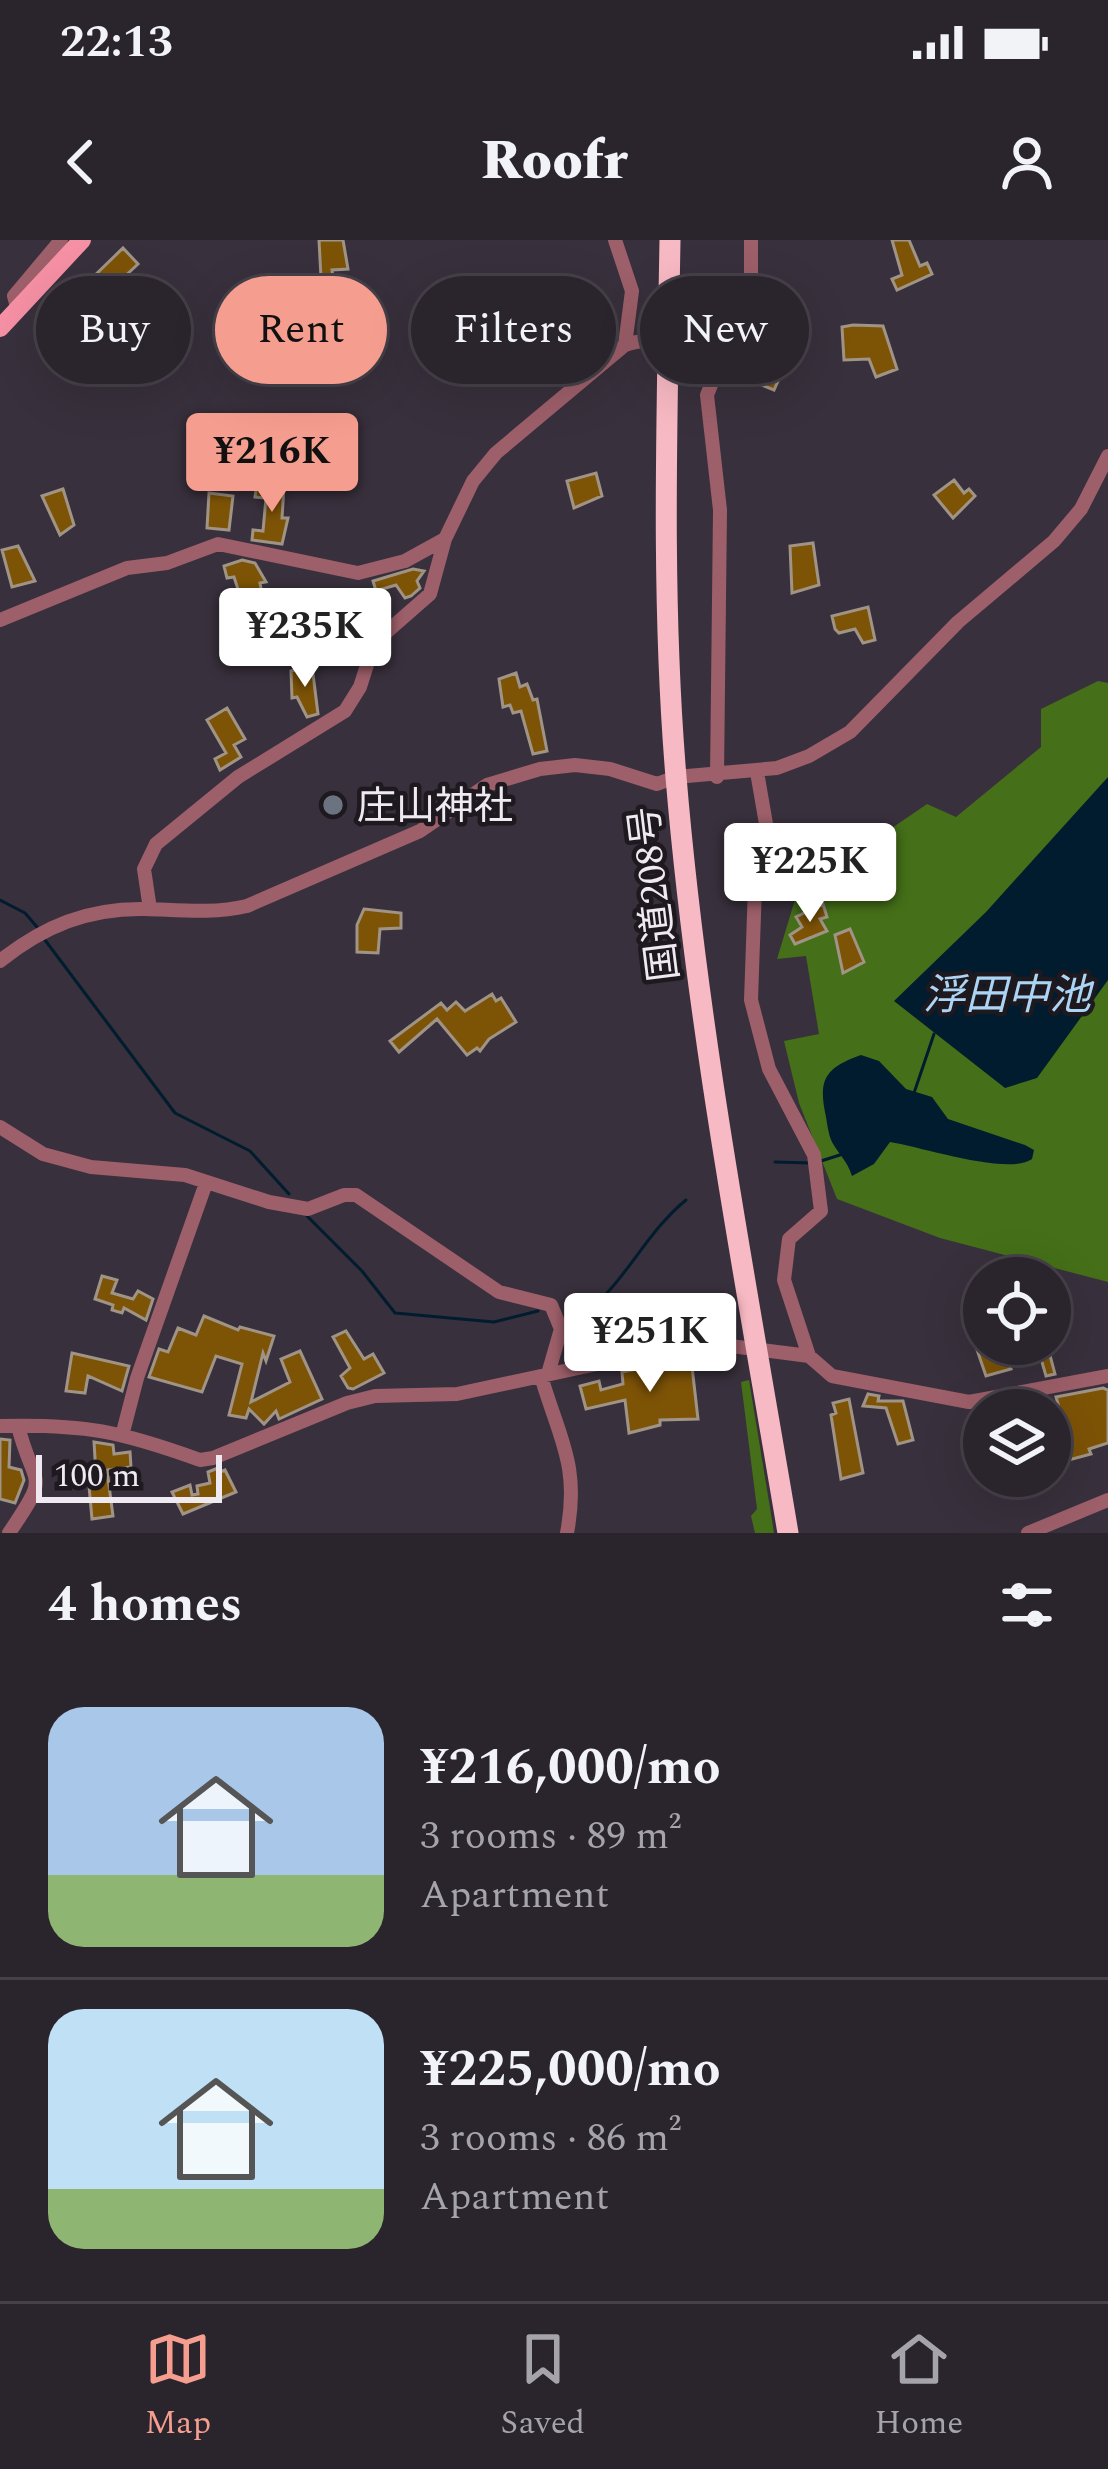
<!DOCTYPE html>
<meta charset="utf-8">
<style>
body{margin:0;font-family:Spectral,"Noto Sans JP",serif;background:#363039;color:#f1f3f6;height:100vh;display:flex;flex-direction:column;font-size:45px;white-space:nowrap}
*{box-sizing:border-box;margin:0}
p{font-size:39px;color:#a5a4aa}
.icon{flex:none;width:66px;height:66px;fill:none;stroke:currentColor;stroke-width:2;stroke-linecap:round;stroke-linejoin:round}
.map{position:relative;height:1293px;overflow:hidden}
.panel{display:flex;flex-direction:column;background:#2a242d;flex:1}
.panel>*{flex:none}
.banner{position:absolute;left:36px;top:36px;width:1038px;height:108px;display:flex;gap:24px}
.buttons{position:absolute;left:963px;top:1017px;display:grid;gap:24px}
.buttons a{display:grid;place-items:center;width:108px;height:108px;border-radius:50%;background:#2a242d;box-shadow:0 12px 48px #0002,0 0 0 3px #464149;font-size:60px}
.scale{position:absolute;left:36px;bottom:30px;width:186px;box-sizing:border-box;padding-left:12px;border:6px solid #efe9f1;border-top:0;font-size:33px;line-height:42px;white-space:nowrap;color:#efe9f1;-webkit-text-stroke:9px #1d191f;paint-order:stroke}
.price{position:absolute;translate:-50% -102px;padding:0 27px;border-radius:12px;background:#fff;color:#222;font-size:39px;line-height:78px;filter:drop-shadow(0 3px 6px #0008)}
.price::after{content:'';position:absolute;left:50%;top:72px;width:36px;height:27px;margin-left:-18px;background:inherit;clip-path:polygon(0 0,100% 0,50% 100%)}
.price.current{background:#f59d8f;color:#111}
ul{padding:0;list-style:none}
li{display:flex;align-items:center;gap:36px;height:300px;padding:0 48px}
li+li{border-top:3px solid #464149}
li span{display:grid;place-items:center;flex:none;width:336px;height:240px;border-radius:36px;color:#555}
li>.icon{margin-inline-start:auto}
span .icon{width:144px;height:144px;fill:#fffc;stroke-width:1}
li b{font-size:51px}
h2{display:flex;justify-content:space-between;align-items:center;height:144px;padding:0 48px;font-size:51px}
.tag{padding:0 42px;border-radius:54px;background:#2a242d;box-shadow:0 12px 48px #0002,0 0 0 3px #464149;font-size:42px;line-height:108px}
.tag.current{background:#f59d8f;color:#111}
.status{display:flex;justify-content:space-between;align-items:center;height:84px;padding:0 60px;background:#2a242d;direction:ltr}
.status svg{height:33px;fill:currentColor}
header{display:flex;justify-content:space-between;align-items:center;height:156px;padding:0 48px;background:#2a242d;font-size:54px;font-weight:800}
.tab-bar{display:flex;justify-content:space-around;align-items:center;height:168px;border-top:3px solid #464149;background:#2a242d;font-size:33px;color:#a5a4aa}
.tab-bar a{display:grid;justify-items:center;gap:6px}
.tab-bar .current{color:#f59d8f}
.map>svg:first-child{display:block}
</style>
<div class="status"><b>22:13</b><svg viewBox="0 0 49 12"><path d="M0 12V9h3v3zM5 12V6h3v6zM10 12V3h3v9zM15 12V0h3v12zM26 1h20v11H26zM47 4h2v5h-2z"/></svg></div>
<header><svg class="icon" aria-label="back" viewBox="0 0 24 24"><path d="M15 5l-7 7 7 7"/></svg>Roofr<svg class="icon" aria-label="person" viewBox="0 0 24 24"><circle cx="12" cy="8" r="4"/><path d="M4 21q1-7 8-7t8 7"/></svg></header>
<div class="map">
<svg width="1108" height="1293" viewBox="0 0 1108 1293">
<rect width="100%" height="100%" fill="#38303c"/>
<path fill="#456f18" d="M 1098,441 L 1108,443 L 1108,1042 L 940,998 L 837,959 L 799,863 L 784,801 L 819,794 L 806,716 L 777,719 L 797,653 L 927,564 L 956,577 L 1041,507 L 1041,469 Z
M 749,1140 L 772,1280 L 774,1293 L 755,1293 L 751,1276 L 757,1269 L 741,1142 Z"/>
<path fill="#021c2f" d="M 1108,537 L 1108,740 L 1037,838 L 1005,848 L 894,761 L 986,672 Z
M 861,815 L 879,821 L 906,849 L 932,857 L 948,879 L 1025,905 L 1034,910 L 1032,919 C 1009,936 922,907 890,902 L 874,924 L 852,936 C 847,920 839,915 832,902 C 828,894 827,881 825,872 C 818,837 828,827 861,815 Z"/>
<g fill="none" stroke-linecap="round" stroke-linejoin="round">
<path stroke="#021c2f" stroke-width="3" d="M 0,660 L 25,673 L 37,687
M 45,700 L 175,873 L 250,911 L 289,954
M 914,853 L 934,794
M 821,921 L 846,913
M 775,922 L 811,923
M 307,976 L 362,1031 L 395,1073 L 494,1082 L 538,1071
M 571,1068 L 592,1068 C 628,1036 648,991 686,960"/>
</g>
<path fill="#7d5306" stroke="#a09486" stroke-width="3" d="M 319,0 L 343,0 L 348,29 L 332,30 L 333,38 L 321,38 Z
M 892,0 L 909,0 L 920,26 L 927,23 L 932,34 L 897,50 L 892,39 L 902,35 Z
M 123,8 L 138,24 L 71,87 L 57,72 Z
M 853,85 L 883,86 L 897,129 L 876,137 L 869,119 L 844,120 L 842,87 Z
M 773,104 L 791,112 L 774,150 L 757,143 L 761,133 L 753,130 L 758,117 L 766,120 Z
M 596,233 L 602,256 L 574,268 L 567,241 Z
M 954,240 L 964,253 L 969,249 L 975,256 L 953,278 L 934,255 Z
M 257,243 L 284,247 L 282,278 L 288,278 L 282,304 L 252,300 L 253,290 L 263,291 L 266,258 L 255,257 Z
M 63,249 L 74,285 L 60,295 L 42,256 Z
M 209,253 L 233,256 L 229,290 L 207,288 Z
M 813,303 L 819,345 L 792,353 L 790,306 Z
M 18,306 L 35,341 L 12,347 L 2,310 Z
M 242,320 L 255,323 L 266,342 L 260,343 L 266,375 L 248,380 L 234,337 L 227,338 L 224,326 Z
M 413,329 L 424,331 L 417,341 L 420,348 L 411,356 L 405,358 L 396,345 L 376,351 L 373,341 Z
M 868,367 L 875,400 L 863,403 L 855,389 L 839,393 L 835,389 L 832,376 Z
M 312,426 L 318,474 L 307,477 L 297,457 L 292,458 L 291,431 Z
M 516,433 L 520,447 L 527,444 L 533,460 L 537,459 L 547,511 L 533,514 L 521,471 L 513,473 L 510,465 L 503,467 L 499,439 Z
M 227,468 L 245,499 L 234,505 L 241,517 L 220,530 L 215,519 L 226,513 L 207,480 Z
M 823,664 L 827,677 L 820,679 L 827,691 L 795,704 L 790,695 L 802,687 L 796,677 Z
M 364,669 L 401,673 L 401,688 L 380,689 L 378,713 L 357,712 L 357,685 Z
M 850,689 L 864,722 L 843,733 L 835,695 Z
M 492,754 L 496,761 L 501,758 L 516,782 L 489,799 L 480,811 L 477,808 L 467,815 L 437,779 L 399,812 L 390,801 L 441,763 L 447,770 L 456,762 L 465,771 Z
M 102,1036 L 117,1040 L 112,1053 L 133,1059 L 138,1051 L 153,1059 L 146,1080 L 124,1068 L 122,1073 L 112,1070 L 113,1065 L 95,1059 Z
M 204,1076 L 238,1090 L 240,1087 L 274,1096 L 266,1121 L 263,1113 L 251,1162 L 290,1142 L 281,1119 L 300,1111 L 322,1159 L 279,1179 L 276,1171 L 264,1184 L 249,1169 L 246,1178 L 229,1175 L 242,1124 L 216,1116 L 202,1152 L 149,1137 L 159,1109 L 168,1112 L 178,1088 L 196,1095 Z
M 346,1091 L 364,1119 L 373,1114 L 384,1133 L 353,1149 L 348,1148 L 341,1136 L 350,1128 L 333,1097 Z
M 975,1104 L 1047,1104 L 1055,1134 L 1046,1136 L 1038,1108 L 1007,1117 L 1011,1129 L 986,1136 Z
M 72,1113 L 129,1126 L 122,1151 L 88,1136 L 85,1153 L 66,1151 Z
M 691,1118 L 698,1179 L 660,1180 L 660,1185 L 629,1193 L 625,1160 L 586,1169 L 580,1146 L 599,1141 L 601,1150 L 623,1144 L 622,1132 Z
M 1103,1148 L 1108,1150 L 1108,1203 L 1089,1209 L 1091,1214 L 1050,1225 L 1050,1214 L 1071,1209 L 1056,1157 Z
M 868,1154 L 879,1156 L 878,1161 L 903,1161 L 913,1200 L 898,1204 L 886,1168 L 863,1166 Z
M 849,1159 L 863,1233 L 841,1239 L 831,1175 L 836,1173 L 833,1163 Z
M 0,1199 L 10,1200 L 9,1227 L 21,1230 L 24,1240 L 15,1263 L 0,1259 Z
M 94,1202 L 113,1205 L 114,1214 L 130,1212 L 131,1227 L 107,1230 L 113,1276 L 92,1279 L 88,1235 L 96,1234 Z
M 218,1228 L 220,1232 L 225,1230 L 236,1252 L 183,1274 L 172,1252 L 190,1245 L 192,1255 L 198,1254 L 197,1246 L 210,1243 L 208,1232 Z"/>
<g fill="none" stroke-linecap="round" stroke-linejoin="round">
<path stroke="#9d5f6a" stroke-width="14" d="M 615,0 L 632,51 L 625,105
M 17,67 L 14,56 L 61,0
M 0,380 L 127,328 L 167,323 L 218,304 L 358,333 L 405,321 L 445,299
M 757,532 L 770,607 L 755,646 L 751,760 L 769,829 L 814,915 L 821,971 L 789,999 L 784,1040 L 809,1116
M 717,537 L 720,270 L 707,155 L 730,98
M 150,669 L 144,629 L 156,604 L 238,537 L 345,471 L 360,447 L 374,403 L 430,354 L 445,299 L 473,241 L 496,213 L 625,105 C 665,92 706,113 743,89 L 751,53 L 751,0
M 0,721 C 44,686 88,668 145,669 C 180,670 212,674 247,666 L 420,591 L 487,545 L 540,529 L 575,525 L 610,529 L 657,544 L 676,537 L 777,528 L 809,516 L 850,492 L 958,382 L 1054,301 L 1081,269 L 1108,216
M 0,887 L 43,914 L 91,927 L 185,935 L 269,962 L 308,969 L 344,955 L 356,955 L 499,1052 L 551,1065 L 561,1089 L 548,1134
M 541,1136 C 559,1198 580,1225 567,1293
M 0,1186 C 85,1184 120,1191 200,1220 L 213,1218 L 347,1163 L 375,1156 L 457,1154 L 699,1102 L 809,1116 L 832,1136 L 969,1162 L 1108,1136
M 123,1192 L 137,1138 L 206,943
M 9,1293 C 52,1230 34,1250 18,1186
M 1028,1293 L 1108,1260"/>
<path stroke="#f690a4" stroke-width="18" d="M 0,88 L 82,0"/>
<path stroke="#f7b9c3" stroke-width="21" d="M 670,0 C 667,178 661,359 676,537 C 697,790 746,1042 788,1293"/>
</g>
<circle fill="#6b7280" stroke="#1d191f" stroke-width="4.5" cx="333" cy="565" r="12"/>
<g text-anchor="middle" stroke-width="9" stroke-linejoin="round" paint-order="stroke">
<g font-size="39" fill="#efe9f1" stroke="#1d191f" text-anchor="start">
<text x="357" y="579">庄山神社</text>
</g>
<g font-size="39" fill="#efe9f1" stroke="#1d191f">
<text transform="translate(653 654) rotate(-97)" y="14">国道208号</text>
</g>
<g font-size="42" font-style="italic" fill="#acd4f4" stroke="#1d191f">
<text x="1007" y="769">浮田中池</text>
</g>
</g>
</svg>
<div class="buttons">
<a><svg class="icon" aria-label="locate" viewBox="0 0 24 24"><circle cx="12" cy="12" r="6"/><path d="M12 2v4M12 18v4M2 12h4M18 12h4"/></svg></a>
<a><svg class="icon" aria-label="layers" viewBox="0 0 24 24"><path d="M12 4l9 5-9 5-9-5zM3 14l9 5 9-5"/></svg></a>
</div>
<div class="scale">100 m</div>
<b class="price current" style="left:272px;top:275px">¥216K</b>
<b class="price" style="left:305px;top:450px">¥235K</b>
<b class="price" style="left:810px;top:685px">¥225K</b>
<b class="price" style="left:650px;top:1155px">¥251K</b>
<div class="banner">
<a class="tag">Buy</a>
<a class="tag current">Rent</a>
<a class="tag">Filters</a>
<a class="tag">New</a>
</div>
</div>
<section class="panel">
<h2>4 homes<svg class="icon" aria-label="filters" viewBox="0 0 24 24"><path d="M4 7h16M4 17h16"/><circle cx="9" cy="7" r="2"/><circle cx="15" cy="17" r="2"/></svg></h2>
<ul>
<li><span style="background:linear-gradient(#a9c7e8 70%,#8fb573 0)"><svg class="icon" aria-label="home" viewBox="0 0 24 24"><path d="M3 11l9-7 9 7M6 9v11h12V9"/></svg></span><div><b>¥216,000/mo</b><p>3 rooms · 89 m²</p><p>Apartment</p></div></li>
<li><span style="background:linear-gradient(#bfe0f5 75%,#8fb573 0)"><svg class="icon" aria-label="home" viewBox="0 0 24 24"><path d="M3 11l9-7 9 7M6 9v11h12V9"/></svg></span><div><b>¥225,000/mo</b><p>3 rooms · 86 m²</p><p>Apartment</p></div></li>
</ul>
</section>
<nav class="tab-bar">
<a class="current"><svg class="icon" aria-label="map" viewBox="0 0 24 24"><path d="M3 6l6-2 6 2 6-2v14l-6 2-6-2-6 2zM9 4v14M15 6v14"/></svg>Map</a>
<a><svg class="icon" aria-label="saved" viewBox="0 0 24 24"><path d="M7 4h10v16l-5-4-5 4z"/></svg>Saved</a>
<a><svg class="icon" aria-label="home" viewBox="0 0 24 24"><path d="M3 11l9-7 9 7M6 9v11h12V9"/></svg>Home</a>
</nav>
